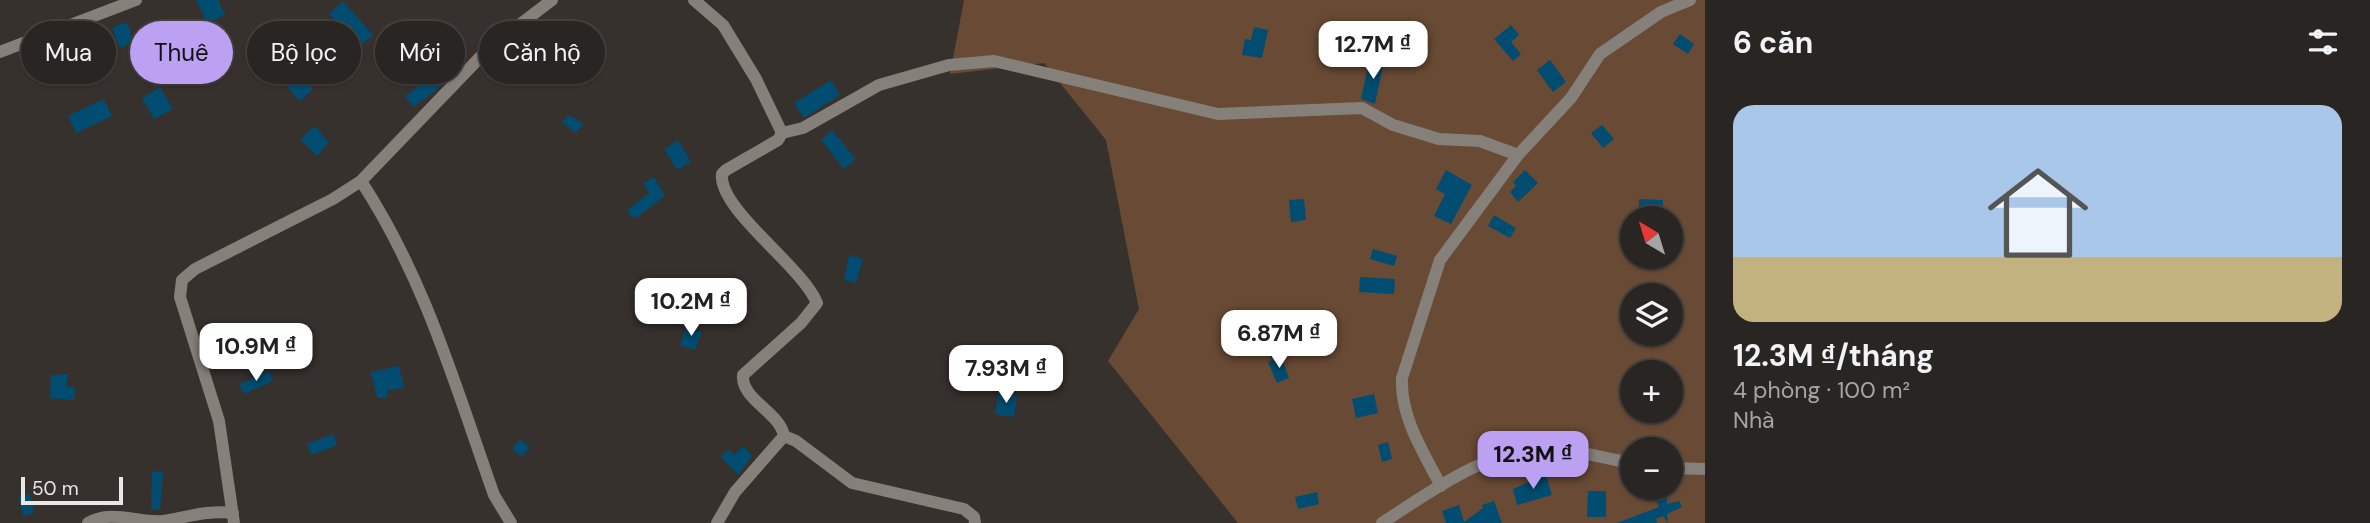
<!DOCTYPE html>
<html lang="vi">
<meta charset="utf-8">
<style>
body{margin:0;font-family:"DM Sans",sans-serif;background:#35312f;color:#f1f3f6;height:100vh;display:flex;flex-direction:column;font-size:26px;white-space:nowrap}
*{box-sizing:border-box;margin:0}
p{font-size:23px;color:#a5a5a5}
.icon{flex:none;width:38px;height:38px;fill:none;stroke:currentColor;stroke-width:2;stroke-linecap:round;stroke-linejoin:round}
.map{position:relative;flex:1;overflow:hidden}
.sheet{display:flex;flex-direction:column;background:#292522;width:665px}
.sheet>*{flex:none}
.hud{position:absolute;left:21px;top:21px;width:665px;height:63px;display:flex;gap:14px}
.needle{width:46px;rotate:322deg}
.fabs{position:absolute;left:1620px;top:206px;display:grid;gap:14px}
.fabs a{display:grid;place-items:center;width:63px;height:63px;border-radius:50%;background:#292522;box-shadow:0 2px 5px #0004,0 0 0 2px #454240;font-size:35px}
.scale{position:absolute;left:21px;bottom:18px;width:102px;box-sizing:border-box;padding-left:7px;border:4px solid #ebe7e4;border-top:0;font-size:19px;line-height:24px;white-space:nowrap;color:#ebe7e4;-webkit-text-stroke:5px #37312e;paint-order:stroke}
.price{position:absolute;translate:-50% -60px;padding:0 16px;border-radius:14px;background:#fff;color:#222;font-size:23px;line-height:46px;filter:drop-shadow(0 2px 4px #0008)}
.price::after{content:'';position:absolute;left:50%;top:42px;width:21px;height:16px;margin-left:-10px;background:inherit;clip-path:polygon(0 0,100% 0,50% 100%)}
.price.selected{background:#bca0f2;color:#111}
ul{padding:0;list-style:none}
li{display:grid;align-content:center;gap:14px;height:371px;padding:0 28px}
li span{display:grid;place-items:center;height:217px;border-radius:21px;color:#555}
li>.icon{margin-inline-start:auto}
span .icon{width:126px;height:126px;fill:#fffc;stroke-width:1}
li b{font-size:30px}
h2{display:flex;justify-content:space-between;align-items:center;height:84px;padding:0 28px;font-size:30px}
.tag{padding:0 24px;border-radius:32px;background:#292522;box-shadow:0 2px 5px #0004,0 0 0 2px #454240;font-size:24px;line-height:63px}
.tag.selected{background:#bca0f2;color:#111}
main{display:flex;flex:1;min-height:0}
.map>svg:first-child{display:block}
</style>
<main>
<div class="map">
<svg width="1705" height="523" viewBox="0 0 1705 523">
<rect width="100%" height="100%" fill="#37312e"/>
<path fill="#694a35" fill-rule="evenodd" d="M 964,0 L 1705,0 L 1705,523 L 1238,523 L 1108,361 L 1139,309 L 1106,140 L 1044,63 L 950,74 ZM 1633,219 L 1671,219 L 1671,257 L 1633,257 ZM 1633,296 L 1671,296 L 1671,334 L 1633,334 ZM 1633,373 L 1671,373 L 1671,411 L 1633,411 ZM 1633,450 L 1671,450 L 1671,488 L 1633,488 Z"/>
<path fill="#004d71" d="M 196,0 L 218,0 L 225,15 L 207,23 Z
M 343,1 L 373,35 L 359,47 L 329,14 Z
M 406,19 L 414,29 L 403,38 L 395,27 Z
M 127,22 L 132,36 L 143,32 L 155,64 L 139,70 L 129,44 L 120,48 L 112,28 Z
M 1511,25 L 1519,35 L 1511,42 L 1521,54 L 1513,61 L 1494,39 Z
M 1254,27 L 1268,30 L 1262,58 L 1242,55 L 1245,39 L 1251,40 Z
M 1680,34 L 1694,44 L 1688,54 L 1673,44 Z
M 402,45 L 409,54 L 391,68 L 383,59 Z
M 451,49 L 463,60 L 434,92 L 413,107 L 405,96 L 446,67 L 439,57 Z
M 1370,58 L 1384,61 L 1375,104 L 1361,99 Z
M 301,60 L 309,70 L 302,77 L 313,89 L 300,101 L 280,79 Z
M 1550,60 L 1566,82 L 1553,92 L 1537,70 Z
M 831,80 L 840,95 L 804,118 L 794,103 Z
M 160,87 L 173,109 L 154,119 L 142,98 Z
M 104,99 L 112,116 L 76,133 L 68,116 Z
M 570,115 L 583,124 L 576,133 L 561,122 Z
M 1602,125 L 1614,139 L 1603,148 L 1591,133 Z
M 315,126 L 329,143 L 317,156 L 300,139 Z
M 832,130 L 856,159 L 844,169 L 821,140 Z
M 678,140 L 691,162 L 677,170 L 664,149 Z
M 1446,170 L 1472,185 L 1451,224 L 1434,216 L 1445,194 L 1436,189 Z
M 1525,170 L 1538,183 L 1518,202 L 1510,192 L 1516,186 L 1513,182 Z
M 654,177 L 665,196 L 636,218 L 631,216 L 627,210 L 649,193 L 643,183 Z
M 1304,199 L 1306,220 L 1291,222 L 1289,200 Z
M 1639,199 L 1663,200 L 1662,212 L 1639,211 Z
M 1494,215 L 1516,228 L 1510,238 L 1488,226 Z
M 1373,249 L 1397,256 L 1394,266 L 1370,259 Z
M 849,255 L 863,259 L 856,283 L 844,280 Z
M 1360,277 L 1395,279 L 1394,294 L 1359,292 Z
M 686,326 L 702,332 L 695,350 L 680,345 Z
M 1280,343 L 1284,354 L 1271,359 L 1267,348 Z
M 1281,357 L 1289,378 L 1277,383 L 1268,362 Z
M 399,366 L 404,388 L 387,390 L 388,397 L 377,398 L 371,372 Z
M 269,371 L 273,381 L 244,394 L 239,384 Z
M 68,374 L 66,386 L 75,387 L 74,400 L 50,398 L 51,375 Z
M 998,394 L 1017,396 L 1014,417 L 995,414 Z
M 1374,394 L 1378,413 L 1356,418 L 1352,399 Z
M 333,434 L 337,445 L 311,455 L 307,444 Z
M 520,439 L 530,447 L 522,457 L 512,449 Z
M 1388,442 L 1392,459 L 1382,462 L 1378,445 Z
M 743,446 L 752,456 L 738,475 L 721,457 L 729,449 L 734,455 Z
M 152,471 L 163,472 L 160,510 L 151,509 Z
M 1546,475 L 1552,495 L 1517,505 L 1513,489 Z
M 1588,491 L 1606,491 L 1606,517 L 1587,517 Z
M 1317,492 L 1319,504 L 1298,509 L 1295,497 Z
M 1652,493 L 1667,495 L 1667,504 L 1679,501 L 1682,507 L 1667,514 L 1668,523 L 1663,516 L 1656,519 L 1657,523 L 1617,523 L 1659,507 Z
M 30,494 L 34,513 L 23,516 L 19,496 Z
M 1494,501 L 1502,523 L 1446,523 L 1442,511 L 1459,505 L 1464,522 L 1483,508 L 1482,505 Z"/>
<g fill="none" stroke-linecap="round" stroke-linejoin="round">
<path stroke="#86807b" stroke-width="12" d="M 694,0 L 723,25 L 756,79 L 782,133 L 778,140 L 726,170 L 722,174 C 718,209 802,266 817,303 L 801,323 L 743,375 C 741,400 780,412 784,436 L 735,492 L 717,523
M 0,52 L 136,0
M 782,133 L 803,128 L 879,85 L 949,65 L 994,61 L 1218,114 L 1362,108 L 1393,125 L 1439,139 L 1480,141 L 1518,155 L 1571,98 L 1600,54 L 1661,12 L 1690,0
M 361,181 C 425,279 455,385 494,495 L 511,523
M 784,436 L 796,441 L 852,483 L 964,509 L 974,517 L 975,523
M 1671,468 L 1705,469
M 1441,486 C 1423,452 1400,416 1402,378 L 1440,260 L 1518,155
M 88,523 C 112,509 137,523 163,521 C 188,517 207,510 233,513
M 234,523 L 219,421 L 180,297 L 182,280 L 195,269 L 333,199 L 361,181 L 489,48 L 552,0
M 1382,523 C 1430,492 1488,448 1548,449 C 1575,449 1605,459 1633,463"/>
</g>
</svg>
<div class="fabs">
<a><svg class="needle" viewBox="-14 -14 28 28"><path d="M0-13l5 13h-10z" fill="#e53935"/><path d="M0 13l5-13h-10z" fill="#a5a5a5"/></svg></a>
<a><svg class="icon" aria-label="layers" viewBox="0 0 24 24"><path d="M12 4l9 5-9 5-9-5zM3 14l9 5 9-5"/></svg></a>
<a>+</a>
<a>−</a>
</div>
<div class="scale">50 m</div>
<b class="price" style="left:1373px;top:81px">12.7M ₫</b>
<b class="price" style="left:691px;top:338px">10.2M ₫</b>
<b class="price" style="left:1279px;top:370px">6.87M ₫</b>
<b class="price" style="left:256px;top:383px">10.9M ₫</b>
<b class="price" style="left:1006px;top:405px">7.93M ₫</b>
<b class="price selected" style="left:1533px;top:491px">12.3M ₫</b>
<div class="hud">
<a class="tag">Mua</a>
<a class="tag selected">Thuê</a>
<a class="tag">Bộ lọc</a>
<a class="tag">Mới</a>
<a class="tag">Căn hộ</a>
</div>
</div>
<section class="sheet">
<h2>6 căn<svg class="icon" aria-label="filters" viewBox="0 0 24 24"><path d="M4 7h16M4 17h16"/><circle cx="9" cy="7" r="2"/><circle cx="15" cy="17" r="2"/></svg></h2>
<ul>
<li><span style="background:linear-gradient(#a9c7e8 70%,#c2b280 0)"><svg class="icon" aria-label="home" viewBox="0 0 24 24"><path d="M3 11l9-7 9 7M6 9v11h12V9"/></svg></span><div><b>12.3M ₫/tháng</b><p>4 phòng · 100 m²</p><p>Nhà</p></div></li>
</ul>
</section>
</main>
